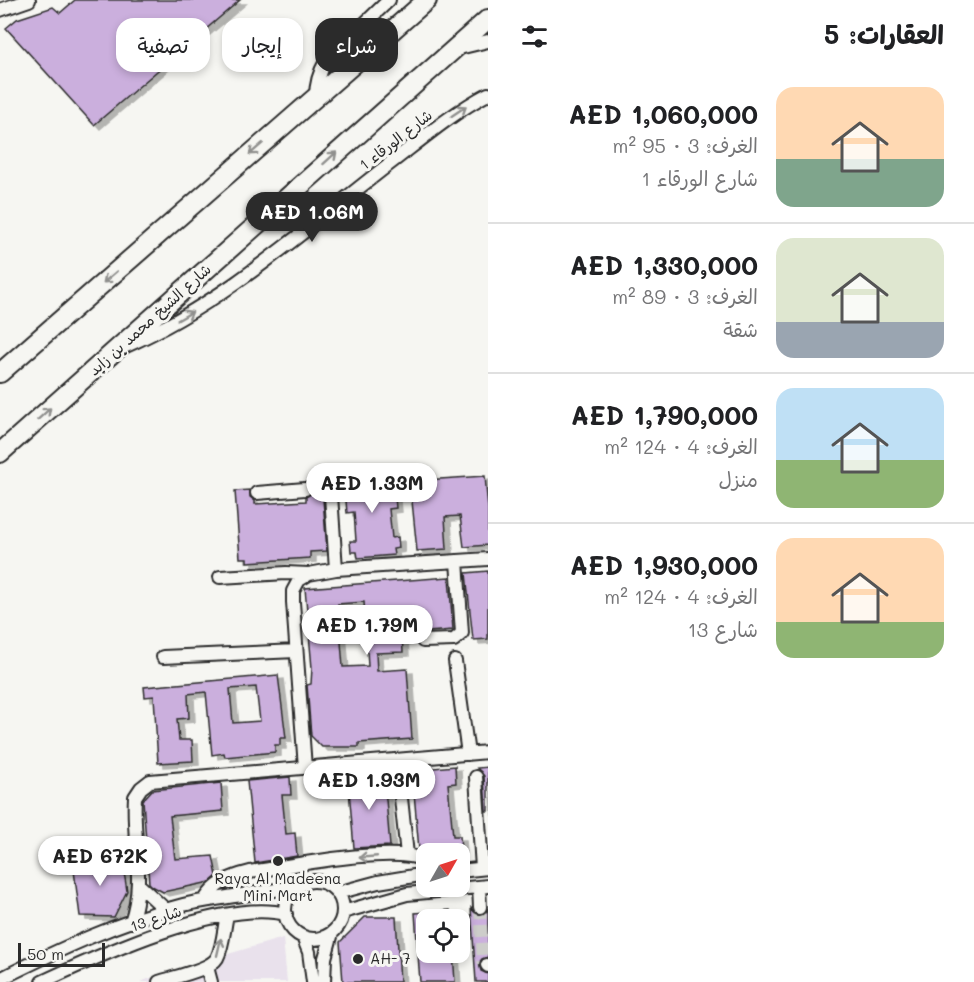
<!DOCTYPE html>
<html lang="ar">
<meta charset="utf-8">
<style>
body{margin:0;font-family:Mali,"Playpen Sans Arabic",sans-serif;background:#f2f2f2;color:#202124;direction:rtl;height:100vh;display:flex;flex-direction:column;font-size:22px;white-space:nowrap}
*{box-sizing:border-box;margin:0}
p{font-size:20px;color:#757577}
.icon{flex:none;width:33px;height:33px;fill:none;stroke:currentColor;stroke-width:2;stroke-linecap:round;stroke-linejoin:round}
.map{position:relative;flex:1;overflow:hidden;direction:ltr}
.side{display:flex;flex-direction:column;background:#fff;width:486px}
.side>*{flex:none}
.banner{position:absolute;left:18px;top:18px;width:380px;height:54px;direction:rtl;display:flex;gap:12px}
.needle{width:39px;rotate:51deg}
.tools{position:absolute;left:416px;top:843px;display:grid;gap:12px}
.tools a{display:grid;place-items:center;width:54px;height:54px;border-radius:12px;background:#fff;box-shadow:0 3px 9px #0003;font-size:30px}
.scale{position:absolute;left:18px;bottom:15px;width:87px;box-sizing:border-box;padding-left:6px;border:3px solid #2b2b2b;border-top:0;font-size:16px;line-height:21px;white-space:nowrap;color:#2b2b2b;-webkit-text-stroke:4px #f6f6f2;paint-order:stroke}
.price{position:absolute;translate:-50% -51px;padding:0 14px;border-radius:21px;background:#fff;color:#222;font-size:20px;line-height:39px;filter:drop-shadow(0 2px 3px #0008)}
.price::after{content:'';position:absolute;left:50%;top:36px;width:18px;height:14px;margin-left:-9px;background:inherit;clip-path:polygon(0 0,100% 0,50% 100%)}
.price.active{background:#2b2b2b;color:#fff}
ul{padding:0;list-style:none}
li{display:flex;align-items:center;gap:18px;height:150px;padding:0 30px}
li+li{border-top:2px solid #e0e0e0}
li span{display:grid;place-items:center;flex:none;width:168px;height:120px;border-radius:18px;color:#555}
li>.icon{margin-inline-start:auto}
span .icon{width:72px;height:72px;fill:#fffc;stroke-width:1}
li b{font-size:26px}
h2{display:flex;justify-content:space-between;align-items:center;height:72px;padding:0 30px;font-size:26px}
.tag{padding:0 21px;border-radius:18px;background:#fff;box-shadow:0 3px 9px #0003;font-size:21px;line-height:54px}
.tag.active{background:#2b2b2b;color:#fff}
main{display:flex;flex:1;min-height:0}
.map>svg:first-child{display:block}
</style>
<main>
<section class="side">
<h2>العقارات: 5<svg class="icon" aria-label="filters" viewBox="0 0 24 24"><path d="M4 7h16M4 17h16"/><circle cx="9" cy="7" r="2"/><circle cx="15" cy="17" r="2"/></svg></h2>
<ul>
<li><span style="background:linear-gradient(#ffd9b3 60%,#7fa58c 0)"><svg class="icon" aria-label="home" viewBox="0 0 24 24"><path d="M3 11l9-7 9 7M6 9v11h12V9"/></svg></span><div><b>AED 1,060,000</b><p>الغرف: 3 · 95 m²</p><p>شارع الورقاء 1</p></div></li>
<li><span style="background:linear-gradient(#dfe7d0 70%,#9aa5b1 0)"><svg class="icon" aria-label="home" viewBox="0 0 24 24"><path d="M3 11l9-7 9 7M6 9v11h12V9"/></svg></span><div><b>AED 1,330,000</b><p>الغرف: 3 · 89 m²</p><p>شقة</p></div></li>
<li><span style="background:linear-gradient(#bfe0f5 60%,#8fb573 0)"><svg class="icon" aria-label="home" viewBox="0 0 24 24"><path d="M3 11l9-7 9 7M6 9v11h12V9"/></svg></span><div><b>AED 1,790,000</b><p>الغرف: 4 · 124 m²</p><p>منزل</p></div></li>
<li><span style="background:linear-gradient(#ffd9b3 70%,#8fb573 0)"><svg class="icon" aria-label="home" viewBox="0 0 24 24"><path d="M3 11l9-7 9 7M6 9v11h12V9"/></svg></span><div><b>AED 1,930,000</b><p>الغرف: 4 · 124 m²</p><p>شارع 13</p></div></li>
</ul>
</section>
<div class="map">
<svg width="488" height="982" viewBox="0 0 488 982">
<defs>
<filter id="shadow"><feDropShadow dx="6" dy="4" stdDeviation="0" flood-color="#0004"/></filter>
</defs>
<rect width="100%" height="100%" fill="#f6f6f2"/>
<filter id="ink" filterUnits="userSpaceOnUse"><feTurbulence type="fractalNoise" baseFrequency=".0167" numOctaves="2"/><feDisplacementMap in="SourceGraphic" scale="12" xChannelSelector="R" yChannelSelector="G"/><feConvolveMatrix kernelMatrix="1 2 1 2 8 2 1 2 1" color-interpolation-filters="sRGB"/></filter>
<g filter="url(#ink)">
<path fill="#e9e1ec" d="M 283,938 L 287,982 L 140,982 L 167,972 Z"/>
<path fill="#cbafdd" stroke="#2b2b2b" stroke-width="1.5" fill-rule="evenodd" filter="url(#shadow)" d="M 75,0 L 240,0 L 94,125 L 6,28 L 17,19 L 53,7 L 60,13 Z
M 393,473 L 396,508 L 389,509 L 392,538 L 398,537 L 399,548 L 393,549 L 394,555 L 358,558 L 357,552 L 351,552 L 350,541 L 356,541 L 354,512 L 347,513 L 344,477 Z
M 485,476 L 488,509 L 488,545 L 464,547 L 460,516 L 445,517 L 447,549 L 417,551 L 410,481 Z
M 311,484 L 315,484 L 315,492 L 323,499 L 327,551 L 310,552 L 310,558 L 247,562 L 247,558 L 240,558 L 235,491 L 250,490 L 250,497 L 255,501 L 255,504 L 306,501 L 306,497 L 313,492 Z
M 488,571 L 488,639 L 473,640 L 466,573 Z
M 449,577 L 453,630 L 402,634 L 403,652 L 376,653 L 377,671 L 407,669 L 412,739 L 359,743 L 359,747 L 322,747 L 311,736 L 307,685 L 311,684 L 312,668 L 305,588 ZM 364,602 L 368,666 L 343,667 L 338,604 Z
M 278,675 L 286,738 L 280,738 L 280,745 L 275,745 L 275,752 L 225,757 L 224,753 L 212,755 L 206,692 L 188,694 L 189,718 L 177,719 L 179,740 L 192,740 L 193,761 L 158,763 L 154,696 L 145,697 L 144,687 ZM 256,687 L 260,721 L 233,723 L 230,689 Z
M 455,766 L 456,783 L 448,784 L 453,836 L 460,836 L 461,850 L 430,853 L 419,850 L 412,770 Z
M 488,767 L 488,811 L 486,811 L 484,776 L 477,768 Z
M 373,771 L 374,777 L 384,776 L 390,846 L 354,848 L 348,778 L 356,777 L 356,773 Z
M 290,777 L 291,795 L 282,795 L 286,834 L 295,833 L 297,856 L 255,863 L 247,781 Z
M 221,783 L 223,811 L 170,816 L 175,859 L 213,856 L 217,876 L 210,882 L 163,892 L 152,886 L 149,883 L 143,800 L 152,790 Z
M 122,859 L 127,891 L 114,917 L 80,916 L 73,863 Z
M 471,908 L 476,914 L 480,915 L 485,914 L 488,908 L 488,957 L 482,959 L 479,963 L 481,971 L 488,974 L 488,982 L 476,982 Z
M 450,910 L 450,920 L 426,920 L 426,952 L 453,952 L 455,982 L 420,982 L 415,913 Z
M 365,917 L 396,917 L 400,982 L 343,982 L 340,942 Z"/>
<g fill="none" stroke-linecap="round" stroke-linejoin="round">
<path stroke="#cdcdca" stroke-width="12" stroke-dasharray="12 6" stroke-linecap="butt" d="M 480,907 L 483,961 L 487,965"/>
<defs>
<path id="minor" d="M 0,10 L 29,0
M 459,48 L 488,41
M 316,97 C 316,83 319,73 326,61 L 389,0
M 126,346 C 224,303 304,230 388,165 C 421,140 452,113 488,94
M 322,488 L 331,495 L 336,569
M 257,493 L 305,489
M 220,577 L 286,573 L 309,574
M 423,641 L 454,640 L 462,633 L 457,561
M 163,657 L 296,651
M 455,661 L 468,754
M 397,760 L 407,855
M 305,768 L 293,602 L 293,591 L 299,580 L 309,574 L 336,569 L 488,559
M 476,777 L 482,868
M 459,871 L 488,868
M285 910a29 29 0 1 1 58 0a29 29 0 1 1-58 0Z
M 139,885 L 166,910
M 479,887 L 480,907
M 337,893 L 378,882 L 426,874
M 204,901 C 215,883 230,877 250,872 C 291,866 391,845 426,860
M 343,912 L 407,894 L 488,886
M 131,922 C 146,878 132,841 135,797 L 141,788 L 150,781 L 488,752
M 303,937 L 309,952 L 313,982
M 487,965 L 488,966
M 207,967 L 211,982
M 0,979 C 58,950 120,921 183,905 C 222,896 262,894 301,885
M 42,982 C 100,955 223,898 286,914
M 159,982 C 173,977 210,970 217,958 C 223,947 224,928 227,915
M 324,982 L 325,958 L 332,933"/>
<path id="highway" d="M 0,373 L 427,0
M 0,453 L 488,19"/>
</defs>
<use href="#minor" stroke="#2b2b2b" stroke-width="16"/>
<use href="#highway" stroke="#2b2b2b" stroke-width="22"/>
<use href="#minor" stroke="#f6f6f2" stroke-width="12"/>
<use href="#highway" stroke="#f6f6f2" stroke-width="18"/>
</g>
<defs><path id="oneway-shaft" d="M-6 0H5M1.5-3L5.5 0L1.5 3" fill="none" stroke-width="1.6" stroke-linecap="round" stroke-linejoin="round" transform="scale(1.5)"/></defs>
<g stroke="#90908e">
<use href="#oneway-shaft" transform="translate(459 111) rotate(-34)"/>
<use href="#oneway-shaft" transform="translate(256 149) rotate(139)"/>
<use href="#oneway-shaft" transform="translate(330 158) rotate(-42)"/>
<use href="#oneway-shaft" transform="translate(110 277) rotate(139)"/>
<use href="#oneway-shaft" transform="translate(185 316) rotate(-30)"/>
<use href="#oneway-shaft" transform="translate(44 414) rotate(-42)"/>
<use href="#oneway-shaft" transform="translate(368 857) rotate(175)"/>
<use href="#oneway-shaft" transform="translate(219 947) rotate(-77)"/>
</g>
</g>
<g fill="#2b2b2b" stroke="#f6f6f2" stroke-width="2">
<circle cx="278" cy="861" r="6"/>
<circle cx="358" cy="959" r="6"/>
</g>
<g text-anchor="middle" stroke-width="6" stroke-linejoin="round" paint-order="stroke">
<g font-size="15" fill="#2b2b2b" stroke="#f6f6f2">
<text transform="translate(396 140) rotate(-38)" y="5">شارع الورقاء 1</text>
<text transform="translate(150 320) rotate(-42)" y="5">شارع الشيخ محمد بن زايد</text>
<text transform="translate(156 919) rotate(-18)" y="5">شارع 13</text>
</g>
<g font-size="15" fill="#2b2b2b" stroke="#f6f6f2">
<text x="278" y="884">Raya Al Madeena<tspan x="278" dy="17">Mini Mart</tspan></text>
<text x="370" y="964" text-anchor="start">AH- 7</text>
</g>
</g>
</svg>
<div class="tools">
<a><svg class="needle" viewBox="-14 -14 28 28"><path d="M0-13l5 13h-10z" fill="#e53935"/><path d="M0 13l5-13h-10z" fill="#757577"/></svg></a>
<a><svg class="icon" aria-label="locate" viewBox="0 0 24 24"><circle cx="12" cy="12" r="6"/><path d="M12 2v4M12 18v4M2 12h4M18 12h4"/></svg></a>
</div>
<div class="scale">50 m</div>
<b class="price active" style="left:312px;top:243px">AED 1.06M</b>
<b class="price" style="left:372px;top:514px">AED 1.33M</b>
<b class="price" style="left:367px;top:656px">AED 1.79M</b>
<b class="price" style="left:369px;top:811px">AED 1.93M</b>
<b class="price" style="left:100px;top:887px">AED 672K</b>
<div class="banner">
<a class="tag active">شراء</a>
<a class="tag">إيجار</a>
<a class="tag">تصفية</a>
</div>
</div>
</main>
